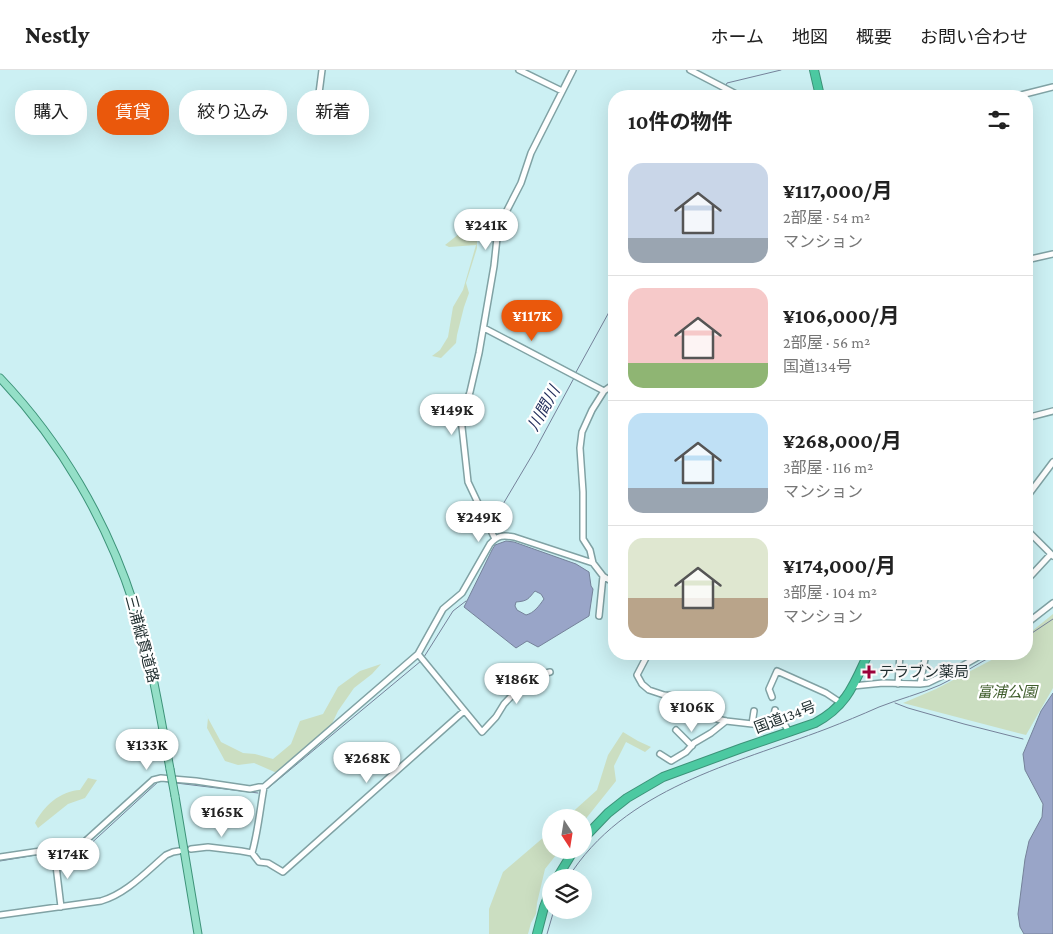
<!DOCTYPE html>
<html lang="ja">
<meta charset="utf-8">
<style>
body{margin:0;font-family:"Crimson Pro","Noto Sans JP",serif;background:#f6f6f6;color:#222;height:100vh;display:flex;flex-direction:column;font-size:19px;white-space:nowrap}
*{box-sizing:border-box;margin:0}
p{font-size:16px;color:#767676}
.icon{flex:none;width:28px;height:28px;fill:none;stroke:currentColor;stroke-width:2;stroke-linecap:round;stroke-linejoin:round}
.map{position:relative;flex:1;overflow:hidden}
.panel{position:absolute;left:608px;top:20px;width:425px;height:570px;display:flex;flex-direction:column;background:#fff;border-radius:20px;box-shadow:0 5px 20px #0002}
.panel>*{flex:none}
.guide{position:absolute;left:15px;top:20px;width:475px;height:45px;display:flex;gap:10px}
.needle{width:32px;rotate:168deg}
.fabs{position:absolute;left:542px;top:739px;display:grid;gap:10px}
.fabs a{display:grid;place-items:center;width:50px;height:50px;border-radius:50%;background:#fff;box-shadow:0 5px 20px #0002;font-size:25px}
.price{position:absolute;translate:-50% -42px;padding:0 11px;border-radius:18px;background:#fff;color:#222;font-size:16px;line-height:32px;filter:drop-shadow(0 1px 2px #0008)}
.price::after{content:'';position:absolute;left:50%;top:30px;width:15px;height:11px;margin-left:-8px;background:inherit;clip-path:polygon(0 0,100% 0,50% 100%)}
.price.current{background:#ea580c;color:#fff}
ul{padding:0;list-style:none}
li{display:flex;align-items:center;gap:15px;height:125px;padding:0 20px}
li+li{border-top:1px solid #e0e0e0}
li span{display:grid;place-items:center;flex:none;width:140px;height:100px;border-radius:15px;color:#555}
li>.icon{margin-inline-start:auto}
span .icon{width:60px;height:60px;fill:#fffc;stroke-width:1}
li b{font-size:21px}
h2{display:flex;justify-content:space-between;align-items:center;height:60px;padding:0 20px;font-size:21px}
.pill{padding:0 18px;border-radius:20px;background:#fff;box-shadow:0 5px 20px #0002;font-size:18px;line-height:45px}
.pill.current{background:#ea580c;color:#fff}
header{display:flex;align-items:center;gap:30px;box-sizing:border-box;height:70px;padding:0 25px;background:#fff;border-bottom:1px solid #e0e0e0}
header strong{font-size:24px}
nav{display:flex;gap:28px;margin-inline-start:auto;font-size:18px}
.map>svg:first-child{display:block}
</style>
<header>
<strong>Nestly</strong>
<nav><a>ホーム</a><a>地図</a><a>概要</a><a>お問い合わせ</a></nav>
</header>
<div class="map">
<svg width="1053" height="864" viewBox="0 0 1053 864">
<rect width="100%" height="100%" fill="#ccf0f3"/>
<path fill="#cbdec1" d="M 495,140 L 477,165 L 477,178 L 466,213 L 469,223 L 464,237 L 457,265 L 456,273 L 441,288 L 432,286 L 440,280 L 448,267 L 453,237 L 463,220 L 476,175 L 449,177 L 445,175 L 464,160 L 471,149 L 479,147 L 483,143 Z
M 1053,544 L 1053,618 L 1026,665 L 903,633 L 936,619 L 1003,584 L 1026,584 L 1026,566 Z
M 381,594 L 372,604 L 354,618 L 338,641 L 331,656 L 310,673 L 291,694 L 277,703 L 254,693 L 238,695 L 225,691 L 207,658 L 208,648 L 203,639 L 221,672 L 243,683 L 255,684 L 273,689 L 291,674 L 300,651 L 323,644 L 338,617 L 360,601 Z
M 623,662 L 638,671 L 651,677 L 645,682 L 626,672 L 614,696 L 616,711 L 584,751 L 584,748 L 567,747 L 597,720 L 608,685 Z
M 88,708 L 97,710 L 85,728 L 68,734 L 38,758 L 35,753 C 44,736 60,721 80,720 Z
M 551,761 L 551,780 L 560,780 L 545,799 L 537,833 L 536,844 L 531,853 L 528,864 L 489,864 L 489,839 L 503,802 Z"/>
<path fill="#99a5c8" stroke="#75829a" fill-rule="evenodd" d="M 506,471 L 514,472 L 576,494 L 589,502 L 591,516 L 593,519 L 589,546 L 538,577 L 527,571 L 516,578 L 464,537 L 492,480 L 495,475 ZM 535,521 L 541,524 L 544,529 C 539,536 534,543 526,545 L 517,540 L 515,536 L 516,532 C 528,531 528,529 535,521 Z
M 1053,623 L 1053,864 L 1024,864 L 1020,857 L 1018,844 L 1025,789 L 1029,771 L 1042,747 L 1043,734 L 1025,700 L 1023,684 L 1041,641 Z"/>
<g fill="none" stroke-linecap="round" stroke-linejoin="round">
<path stroke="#75829a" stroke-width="1" d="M 725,17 L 727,13 L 781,0
M 721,26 L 724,20
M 575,304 L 614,233
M 495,456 L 493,451 L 496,446 L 534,382 L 574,308
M 1026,567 L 1053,549
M 424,587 L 453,541 L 466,531
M 895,633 L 908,638 L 964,654 L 1023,669
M 176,713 L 258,723
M 267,719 L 421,591
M 58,782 L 86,778 L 159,711 L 170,712
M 0,791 L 54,782
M 568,808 C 624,718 734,694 826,659 C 844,652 861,645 879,637 C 899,629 920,624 940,615 C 959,606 977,594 996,584
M 547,864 L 554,840"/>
<defs>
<path id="minor" d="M 519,0 L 562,21
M 690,0 L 740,26
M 1017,26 L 1053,17
M 318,31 L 322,0
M 1026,190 L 1053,184
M 484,258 L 604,321
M 1026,348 L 1053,341
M 1026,428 L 1053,392
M 1026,459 L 1053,486
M 495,469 L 468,412 L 461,348 L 470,322 L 479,283 L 494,196 L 497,168 L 501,152 L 521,113 L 531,83 L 573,0
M 603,506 L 614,513
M 1026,511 L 1051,484
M 599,546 L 603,506 L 593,493 L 590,480 L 583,469 L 583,422 L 580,378 L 582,362 L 592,340 L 604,321 L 614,314
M 1026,554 L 1053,533
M 418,584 L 482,662 L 496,647 L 504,634 L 520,617 L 538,605 L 550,602
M 648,584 L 637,605 L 642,614 L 649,620 L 664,625 L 677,626 L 686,629 L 717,649 L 726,651 L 761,655 L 776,652 L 781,652 L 785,655 L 789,662
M 898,614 L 900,584
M 920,614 L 926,584
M 853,616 L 883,613 L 920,614 L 928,613 L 957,599 L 983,584
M 772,627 L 769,619 L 777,601 L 826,623 L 841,633
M 773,652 L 775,640
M 752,654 L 754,641
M 676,660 L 692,676
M 660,684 L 671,691 L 686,682 L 694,673 L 711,663 L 726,651
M 54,779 L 61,837
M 191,779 L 208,777 L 241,781 L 252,783 L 259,792 L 268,793 L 283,802 L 464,641
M 252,783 C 258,762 260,739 264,717 L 418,584 L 443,539 L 462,523 L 490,474 C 498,465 503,465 514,467 L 593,493
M 0,787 L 81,775 L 153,710 L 161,708 L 196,711 L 250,719 L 259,717 L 264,717
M 0,845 L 101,831 C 126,824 146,802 166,785 L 173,782 L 179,781"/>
<path id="major" d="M 0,308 C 61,372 107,451 134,535 C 151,588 160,644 170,699
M 175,726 L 198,864"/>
<path id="highway" d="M 814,0 L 820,26
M 584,768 L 608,743 L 627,728 L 663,707 L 742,678 L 815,653 C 847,636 854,614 868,584
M 557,808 L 574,780
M 537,864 L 544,837 L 551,819"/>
</defs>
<use href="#minor" stroke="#80a2a4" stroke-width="8"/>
<use href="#major" stroke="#3d9379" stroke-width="9"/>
<use href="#highway" stroke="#3d9379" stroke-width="10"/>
<use href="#minor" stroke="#fff" stroke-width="5"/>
<use href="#major" stroke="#94dfc7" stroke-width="7"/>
<use href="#highway" stroke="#4cc9a1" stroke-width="8"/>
<defs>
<path id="major-bridge" d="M 170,699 L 175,726"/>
</defs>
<use href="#major-bridge" stroke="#3d9379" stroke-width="9" stroke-linecap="butt"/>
<use href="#major-bridge" stroke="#94dfc7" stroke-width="7"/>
</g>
<path fill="#a1023c" stroke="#fff" stroke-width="2" d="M866.5 594.5h5v5h5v5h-5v5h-5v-5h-5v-5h5z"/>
<g text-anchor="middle" stroke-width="4.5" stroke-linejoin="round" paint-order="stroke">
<g font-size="15" fill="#212f30" stroke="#fff">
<text transform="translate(142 569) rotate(75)" y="5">三浦縦貫道路</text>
<text transform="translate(785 647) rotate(-21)" y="5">国道134号</text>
</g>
<g font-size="15" fill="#212f30" stroke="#fff" text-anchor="start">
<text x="879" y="607">テラブン薬局</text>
</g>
<g font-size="15" font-style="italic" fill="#405e2d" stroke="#fff">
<text x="1007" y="627">富浦公園</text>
</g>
<g font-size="16" font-style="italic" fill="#1e2a58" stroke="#fff">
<text transform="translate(543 338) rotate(-61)" y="6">川間川</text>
</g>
</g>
</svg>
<div class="fabs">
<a><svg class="needle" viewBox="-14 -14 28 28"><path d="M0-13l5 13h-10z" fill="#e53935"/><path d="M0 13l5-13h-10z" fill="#767676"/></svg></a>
<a><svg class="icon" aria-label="layers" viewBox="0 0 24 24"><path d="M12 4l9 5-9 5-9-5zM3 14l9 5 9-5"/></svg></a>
</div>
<b class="price" style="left:486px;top:181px">¥241K</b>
<b class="price current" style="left:532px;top:272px">¥117K</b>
<b class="price" style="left:452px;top:366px">¥149K</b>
<b class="price" style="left:479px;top:473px">¥249K</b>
<b class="price" style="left:517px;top:635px">¥186K</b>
<b class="price" style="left:692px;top:663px">¥106K</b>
<b class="price" style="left:147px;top:701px">¥133K</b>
<b class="price" style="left:367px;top:714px">¥268K</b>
<b class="price" style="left:222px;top:768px">¥165K</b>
<b class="price" style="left:68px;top:810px">¥174K</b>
<div class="guide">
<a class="pill">購入</a>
<a class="pill current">賃貸</a>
<a class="pill">絞り込み</a>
<a class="pill">新着</a>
</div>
<section class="panel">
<h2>10件の物件<svg class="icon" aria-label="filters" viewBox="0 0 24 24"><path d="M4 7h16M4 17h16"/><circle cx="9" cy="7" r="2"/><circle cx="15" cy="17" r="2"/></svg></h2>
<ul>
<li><span style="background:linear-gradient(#c9d6e8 75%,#9aa5b1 0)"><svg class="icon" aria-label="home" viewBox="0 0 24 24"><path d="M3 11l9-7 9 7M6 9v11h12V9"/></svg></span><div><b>¥117,000/月</b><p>2部屋 · 54 m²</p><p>マンション</p></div></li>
<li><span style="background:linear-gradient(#f6c9c9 75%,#8fb573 0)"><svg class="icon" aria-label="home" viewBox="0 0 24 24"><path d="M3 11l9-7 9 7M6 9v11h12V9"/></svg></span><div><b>¥106,000/月</b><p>2部屋 · 56 m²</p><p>国道134号</p></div></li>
<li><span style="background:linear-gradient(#bfe0f5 75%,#9aa5b1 0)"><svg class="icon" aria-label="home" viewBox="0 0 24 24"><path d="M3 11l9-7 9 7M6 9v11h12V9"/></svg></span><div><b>¥268,000/月</b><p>3部屋 · 116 m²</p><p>マンション</p></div></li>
<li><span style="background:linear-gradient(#dfe7d0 60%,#b9a48a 0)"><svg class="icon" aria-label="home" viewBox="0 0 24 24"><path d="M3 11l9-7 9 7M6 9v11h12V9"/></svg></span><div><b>¥174,000/月</b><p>3部屋 · 104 m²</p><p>マンション</p></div></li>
</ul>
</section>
</div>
